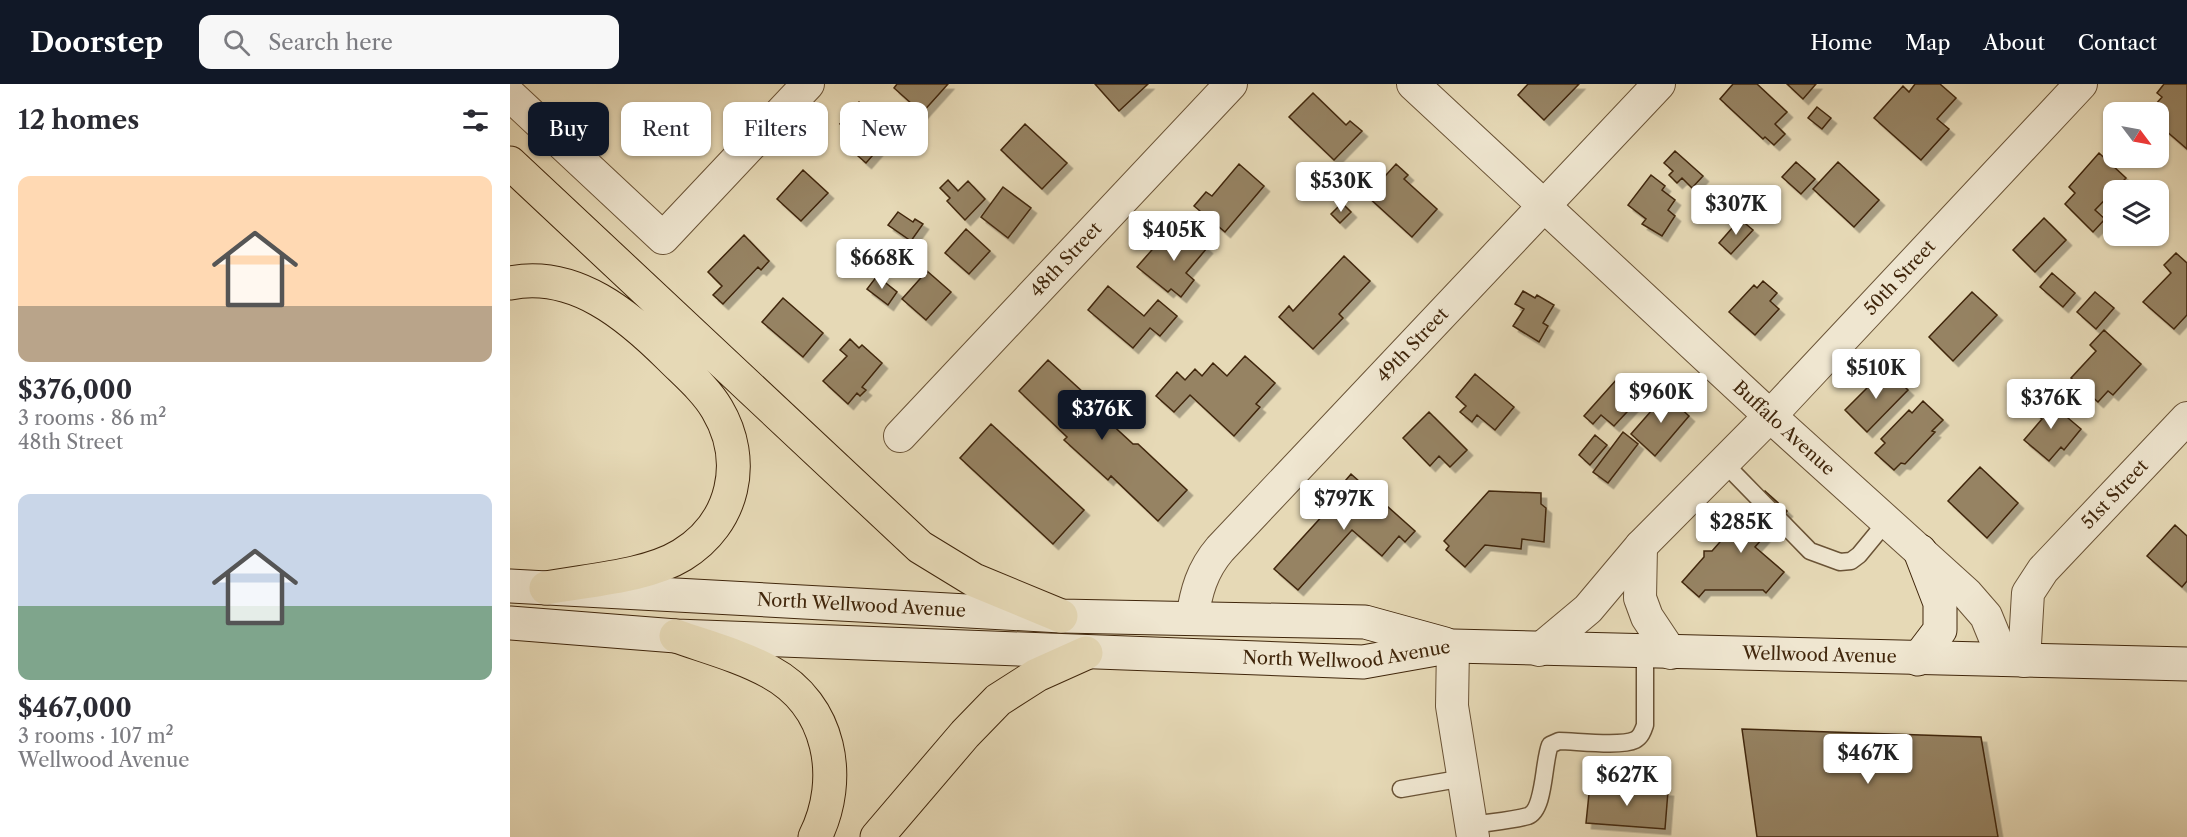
<!DOCTYPE html>
<meta charset="utf-8">
<style>
body{margin:0;font-family:"Libre Caslon Text",serif;background:#f7f7f7;color:#2b2b33;height:100vh;display:flex;flex-direction:column;font-size:22px;white-space:nowrap}
*{box-sizing:border-box;margin:0}
p{font-size:20px;color:#7c7c81}
.icon{flex:none;width:33px;height:33px;fill:none;stroke:currentColor;stroke-width:2;stroke-linecap:round;stroke-linejoin:round}
.map{position:relative;flex:1;overflow:hidden}
.sheet{display:flex;flex-direction:column;background:#fff;width:510px}
.sheet>*{flex:none}
.hud{position:absolute;left:18px;top:18px;width:570px;height:54px;display:flex;gap:12px}
.needle{width:39px;rotate:122deg}
.buttons{position:absolute;left:1593px;top:18px;display:grid;gap:12px}
.buttons a{display:grid;place-items:center;width:66px;height:66px;border-radius:12px;background:#fff;box-shadow:0 2px 4px #0004;font-size:30px}
.price{position:absolute;translate:-50% -51px;padding:0 14px;border-radius:6px;background:#fff;color:#222;font-size:20px;line-height:39px;filter:drop-shadow(0 2px 3px #0008)}
.price::after{content:'';position:absolute;left:50%;top:36px;width:18px;height:14px;margin-left:-9px;background:inherit;clip-path:polygon(0 0,100% 0,50% 100%)}
.price.current{background:#111827;color:#fff}
ul{padding:0;list-style:none}
li{display:grid;align-content:center;gap:12px;height:318px;padding:0 18px}
li span{display:grid;place-items:center;height:186px;border-radius:12px;color:#555}
li>.icon{margin-inline-start:auto}
span .icon{width:108px;height:108px;fill:#fffc;stroke-width:1}
li b{font-size:26px}
h2{display:flex;justify-content:space-between;align-items:center;height:72px;padding:0 18px;font-size:26px}
.chip{padding:0 21px;border-radius:12px;background:#fff;box-shadow:0 2px 4px #0004;font-size:21px;line-height:54px}
.chip.current{background:#111827;color:#fff}
header{display:flex;align-items:center;gap:36px;box-sizing:border-box;height:84px;padding:0 30px;background:#111827;color:#fff}
header strong{font-size:28px}
nav{display:flex;gap:33px;margin-inline-start:auto;font-size:21px}
.search{width:420px;height:54px;background:#f7f7f7;display:flex;align-items:center;gap:15px;box-sizing:border-box;padding:0 21px;border-radius:12px;color:#7c7c81;font-size:22px}
main{display:flex;flex:1;min-height:0}
.map>svg:first-child{display:block}
</style>
<header>
<strong>Doorstep</strong>
<div class="search"><svg class="icon" aria-label="search" viewBox="0 0 24 24"><circle cx="10" cy="10" r="6"/><path d="M15 15l6 6"/></svg>Search here</div>
<nav><a>Home</a><a>Map</a><a>About</a><a>Contact</a></nav>
</header>
<main>
<section class="sheet">
<h2>12 homes<svg class="icon" aria-label="filters" viewBox="0 0 24 24"><path d="M4 7h16M4 17h16"/><circle cx="9" cy="7" r="2"/><circle cx="15" cy="17" r="2"/></svg></h2>
<ul>
<li><span style="background:linear-gradient(#ffd9b3 70%,#b9a48a 0)"><svg class="icon" aria-label="home" viewBox="0 0 24 24"><path d="M3 11l9-7 9 7M6 9v11h12V9"/></svg></span><div><b>$376,000</b><p>3 rooms · 86 m²</p><p>48th Street</p></div></li>
<li><span style="background:linear-gradient(#c9d6e8 60%,#7fa58c 0)"><svg class="icon" aria-label="home" viewBox="0 0 24 24"><path d="M3 11l9-7 9 7M6 9v11h12V9"/></svg></span><div><b>$467,000</b><p>3 rooms · 107 m²</p><p>Wellwood Avenue</p></div></li>
</ul>
</section>
<div class="map">
<svg width="1677" height="753" viewBox="0 0 1677 753">
<defs>
<filter id="shadow"><feDropShadow dx="5.5" dy="5.5" stdDeviation="0" flood-color="#0004"/></filter>
</defs>
<rect width="100%" height="100%" fill="#e6d9b6"/>
<filter id="stains"><feTurbulence type="fractalNoise" baseFrequency=".00333" numOctaves="4"/><feColorMatrix values="0 0 0 0 .2 0 0 0 0 .09 0 0 0 0 .02 0 0 0 .5 -.17"/></filter>
<radialGradient id="worn" r=".72"><stop offset=".6" stop-color="#630" stop-opacity="0"/><stop offset="1" stop-color="#630" stop-opacity=".3"/></radialGradient>
<path fill="#968364" stroke="#40260b" stroke-width="1.5" filter="url(#shadow)" d="M 387,0 L 438,0 L 412,29 L 384,4 Z
M 585,0 L 638,0 L 609,27 Z
M 1018,0 L 1069,0 L 1034,36 L 1008,11 Z
M 1223,0 L 1247,0 L 1277,28 L 1265,40 L 1275,50 L 1264,61 L 1255,53 L 1253,55 L 1210,15 Z
M 1277,0 L 1306,0 L 1293,15 Z
M 1405,0 L 1430,0 L 1446,14 L 1427,35 L 1439,45 L 1411,76 L 1364,34 L 1393,2 L 1399,8 Z
M 1654,0 L 1677,0 L 1677,65 L 1648,40 L 1648,28 L 1639,28 L 1652,13 L 1647,9 Z
M 803,9 L 836,41 L 840,37 L 852,47 L 824,76 L 779,33 Z
M 349,18 L 383,48 L 356,79 L 348,72 L 353,67 L 331,47 L 334,43 L 330,40 Z
M 1307,23 L 1321,34 L 1312,45 L 1298,34 Z
M 515,40 L 557,79 L 532,105 L 491,66 Z
M 1165,67 L 1193,92 L 1182,104 L 1172,94 L 1167,99 L 1159,91 L 1163,87 L 1154,79 Z
M 1589,69 L 1616,94 L 1585,126 L 1595,135 L 1583,148 L 1555,120 L 1565,109 L 1559,103 Z
M 1286,78 L 1305,95 L 1291,110 L 1272,93 Z
M 1328,78 L 1369,116 L 1344,143 L 1303,105 Z
M 729,80 L 754,102 L 715,148 L 684,122 L 696,108 L 702,112 Z
M 886,80 L 898,91 L 894,95 L 927,125 L 902,153 L 857,112 Z
M 293,86 L 318,109 L 291,137 L 267,115 Z
M 1141,91 L 1155,102 L 1152,106 L 1165,116 L 1158,126 L 1165,132 L 1152,152 L 1132,140 L 1136,135 L 1118,121 Z
M 438,96 L 448,107 L 458,97 L 475,115 L 455,136 L 437,117 L 440,114 L 430,104 Z
M 493,103 L 521,124 L 498,154 L 471,133 Z
M 832,119 L 841,128 L 830,139 L 821,130 Z
M 388,128 L 403,138 L 405,135 L 413,140 L 401,157 L 378,141 Z
M 1534,134 L 1556,156 L 1525,188 L 1503,166 Z
M 1230,135 L 1243,146 L 1221,170 L 1209,159 Z
M 671,142 L 697,164 L 676,189 L 684,196 L 671,213 L 661,205 L 658,208 L 627,183 L 648,159 L 653,163 Z
M 456,145 L 480,167 L 459,190 L 435,169 Z
M 234,151 L 259,177 L 251,186 L 248,183 L 213,220 L 203,211 L 212,202 L 198,188 Z
M 1666,169 L 1677,179 L 1677,231 L 1664,245 L 1633,218 L 1661,189 L 1654,181 Z
M 834,172 L 860,197 L 829,230 L 833,234 L 803,265 L 769,233 L 779,222 L 783,227 Z
M 417,187 L 441,208 L 416,236 L 392,215 Z
M 1542,189 L 1565,209 L 1553,223 L 1530,203 Z
M 367,192 L 387,208 L 378,221 L 357,205 Z
M 1253,197 L 1267,209 L 1260,217 L 1269,225 L 1245,251 L 1219,228 L 1244,201 L 1247,204 Z
M 598,202 L 634,232 L 648,216 L 667,232 L 650,252 L 640,244 L 623,264 L 578,226 Z
M 1013,207 L 1025,214 L 1027,211 L 1044,221 L 1033,239 L 1038,242 L 1029,258 L 1003,242 L 1014,225 L 1005,220 Z
M 1462,208 L 1487,231 L 1443,277 L 1419,253 Z
M 1585,208 L 1604,224 L 1586,245 L 1567,228 Z
M 273,214 L 313,249 L 293,273 L 252,238 Z
M 1594,246 L 1631,280 L 1603,311 L 1598,307 L 1588,318 L 1561,294 L 1586,267 L 1580,261 Z
M 340,255 L 349,264 L 352,261 L 372,279 L 352,303 L 356,306 L 350,312 L 347,309 L 338,320 L 313,297 L 337,272 L 330,266 Z
M 735,272 L 765,299 L 746,320 L 750,323 L 724,352 L 680,311 L 664,328 L 646,312 L 667,288 L 675,296 L 685,285 L 692,292 L 703,279 L 717,292 Z
M 538,276 L 587,321 L 584,324 L 623,360 L 628,360 L 677,406 L 648,437 L 601,392 L 598,396 L 554,356 L 557,353 L 509,307 Z
M 1376,285 L 1398,306 L 1357,348 L 1335,326 Z
M 965,290 L 1004,323 L 985,346 L 967,331 L 962,338 L 950,328 L 956,322 L 946,313 Z
M 1118,293 L 1132,304 L 1124,313 L 1128,316 L 1104,342 L 1091,331 L 1083,340 L 1074,332 L 1107,295 L 1112,299 Z
M 1156,310 L 1162,315 L 1165,312 L 1172,318 L 1168,322 L 1179,332 L 1145,372 L 1121,350 Z
M 1532,312 L 1571,345 L 1554,366 L 1551,363 L 1539,377 L 1514,356 L 1532,335 L 1521,325 Z
M 1413,317 L 1433,336 L 1422,347 L 1425,348 L 1395,380 L 1391,379 L 1384,386 L 1365,369 L 1375,359 L 1371,355 L 1399,326 L 1402,329 Z
M 919,328 L 957,366 L 940,383 L 929,372 L 920,382 L 893,354 Z
M 481,340 L 574,426 L 543,460 L 450,374 Z
M 1113,348 L 1128,360 L 1098,399 L 1083,388 Z
M 1085,351 L 1097,361 L 1080,381 L 1069,371 Z
M 1470,383 L 1508,419 L 1477,454 L 1438,417 Z
M 841,390 L 905,447 L 895,458 L 889,452 L 872,472 L 842,446 L 788,506 L 764,485 L 835,407 L 830,403 Z
M 979,407 L 1031,409 L 1031,420 L 1036,424 L 1034,458 L 1012,455 L 1011,465 L 975,461 L 955,483 L 936,466 L 939,462 L 934,457 Z
M 1255,407 L 1277,427 L 1245,463 L 1274,488 L 1256,509 L 1253,506 L 1195,506 L 1189,513 L 1172,498 L 1194,473 L 1194,467 L 1202,467 Z
M 1665,441 L 1677,452 L 1677,497 L 1672,503 L 1637,472 Z
M 1232,645 L 1471,653 L 1488,753 L 1247,753 Z
M 1080,700 L 1158,707 L 1155,745 L 1076,739 Z"/>
<g fill="none" stroke-linecap="round" stroke-linejoin="round">
<defs>
<path id="lane" d="M 1214,379 L 1300,467 L 1330,478 L 1341,477 L 1349,471 L 1377,437
M 891,705 L 954,694
M 961,741 C 980,738 1001,737 1018,732 C 1035,726 1033,678 1040,661 L 1049,657 C 1065,657 1111,663 1125,656 C 1131,653 1133,647 1135,641 L 1135,568"/>
<g id="street">
<path id="s1" d="M 903,0 L 1260,332 L 1456,509 L 1476,532 L 1494,576"/>
<path d="M 0,11 L 153,154 L 298,0"/>
<path id="s2" d="M 390,352 L 721,0"/>
<path d="M 1131,462 L 1130,514 L 1137,533 L 1161,569"/>
<path id="s3" d="M 682,535 C 686,508 692,486 710,465 L 1149,0"/>
<path d="M 943,562 L 942,622 L 963,753"/>
<path id="s4" d="M 1029,566 L 1078,525 L 1131,462 L 1260,332 L 1571,0"/>
<path id="s5" d="M 1514,577 L 1518,509 L 1533,486 L 1677,334"/>
</g>
<g id="secondary">
<path id="s6" d="M 0,502 L 551,532 L 855,538 L 935,560"/>
<path id="s7" d="M 0,539 L 166,552 L 853,578 L 943,562 L 1677,580"/>
<path d="M 1408,575 L 1430,546 L 1430,519 L 1410,467"/>
</g>
<path id="highway" d="M 0,79 L 410,463 L 464,496 L 551,532
M 0,199 C 65,186 119,232 161,274 C 177,290 196,306 207,325 C 238,377 224,439 172,471 C 136,493 77,496 36,504
M 166,552 C 197,563 231,572 260,588 C 321,621 334,695 305,753
M 367,753 L 455,650 L 488,616 L 527,591 L 576,569"/>
</defs>
<use href="#lane" stroke="#6a5336" stroke-width="19"/>
<use href="#street" stroke="#6a5336" stroke-width="34"/>
<use href="#secondary" stroke="#40260b" stroke-width="35"/>
<use href="#highway" stroke="#40260b" stroke-width="35"/>
<use href="#lane" stroke="#efe6d0" stroke-width="16"/>
<use href="#street" stroke="#efe6d0" stroke-width="32"/>
<use href="#secondary" stroke="#efe6d0" stroke-width="33"/>
<use href="#highway" stroke="#e6d9b6" stroke-width="33"/>
</g>
<g text-anchor="middle" stroke-width="4.5" stroke-linejoin="round" paint-order="stroke">
<g font-size="18" fill="#40260b" stroke="#efe6d0">
<text dy="6" stroke="none"><textPath href="#s2" startOffset="242">48th Street</textPath></text>
<text dy="6" stroke="none"><textPath href="#s4" startOffset="519">50th Street</textPath></text>
<text dy="6" stroke="none"><textPath href="#s3" startOffset="357">49th Street</textPath></text>
<text dy="6" stroke="none"><textPath href="#s1" startOffset="506">Buffalo Avenue</textPath></text>
<text dy="6" stroke="none"><textPath href="#s5" startOffset="200">51st Street</textPath></text>
<text dy="6" stroke="none"><textPath href="#s6" startOffset="352">North Wellwood Avenue</textPath></text>
<text dy="6" stroke="none"><textPath href="#s7" startOffset="838">North Wellwood Avenue</textPath></text>
<text dy="6" stroke="none"><textPath href="#s7" startOffset="1312">Wellwood Avenue</textPath></text>
</g>
</g>
<rect width="100%" height="100%" filter="url(#stains)"/>
<rect width="100%" height="100%" fill="url(#worn)"/>
</svg>
<div class="buttons">
<a><svg class="needle" viewBox="-14 -14 28 28"><path d="M0-13l5 13h-10z" fill="#e53935"/><path d="M0 13l5-13h-10z" fill="#7c7c81"/></svg></a>
<a><svg class="icon" aria-label="layers" viewBox="0 0 24 24"><path d="M12 4l9 5-9 5-9-5zM3 14l9 5 9-5"/></svg></a>
</div>
<b class="price" style="left:831px;top:129px">$530K</b>
<b class="price" style="left:1226px;top:152px">$307K</b>
<b class="price" style="left:664px;top:178px">$405K</b>
<b class="price" style="left:372px;top:206px">$668K</b>
<b class="price" style="left:1366px;top:316px">$510K</b>
<b class="price" style="left:1151px;top:340px">$960K</b>
<b class="price" style="left:1541px;top:346px">$376K</b>
<b class="price current" style="left:592px;top:357px">$376K</b>
<b class="price" style="left:834px;top:447px">$797K</b>
<b class="price" style="left:1231px;top:470px">$285K</b>
<b class="price" style="left:1358px;top:701px">$467K</b>
<b class="price" style="left:1117px;top:723px">$627K</b>
<div class="hud">
<a class="chip current">Buy</a>
<a class="chip">Rent</a>
<a class="chip">Filters</a>
<a class="chip">New</a>
</div>
</div>
</main>
